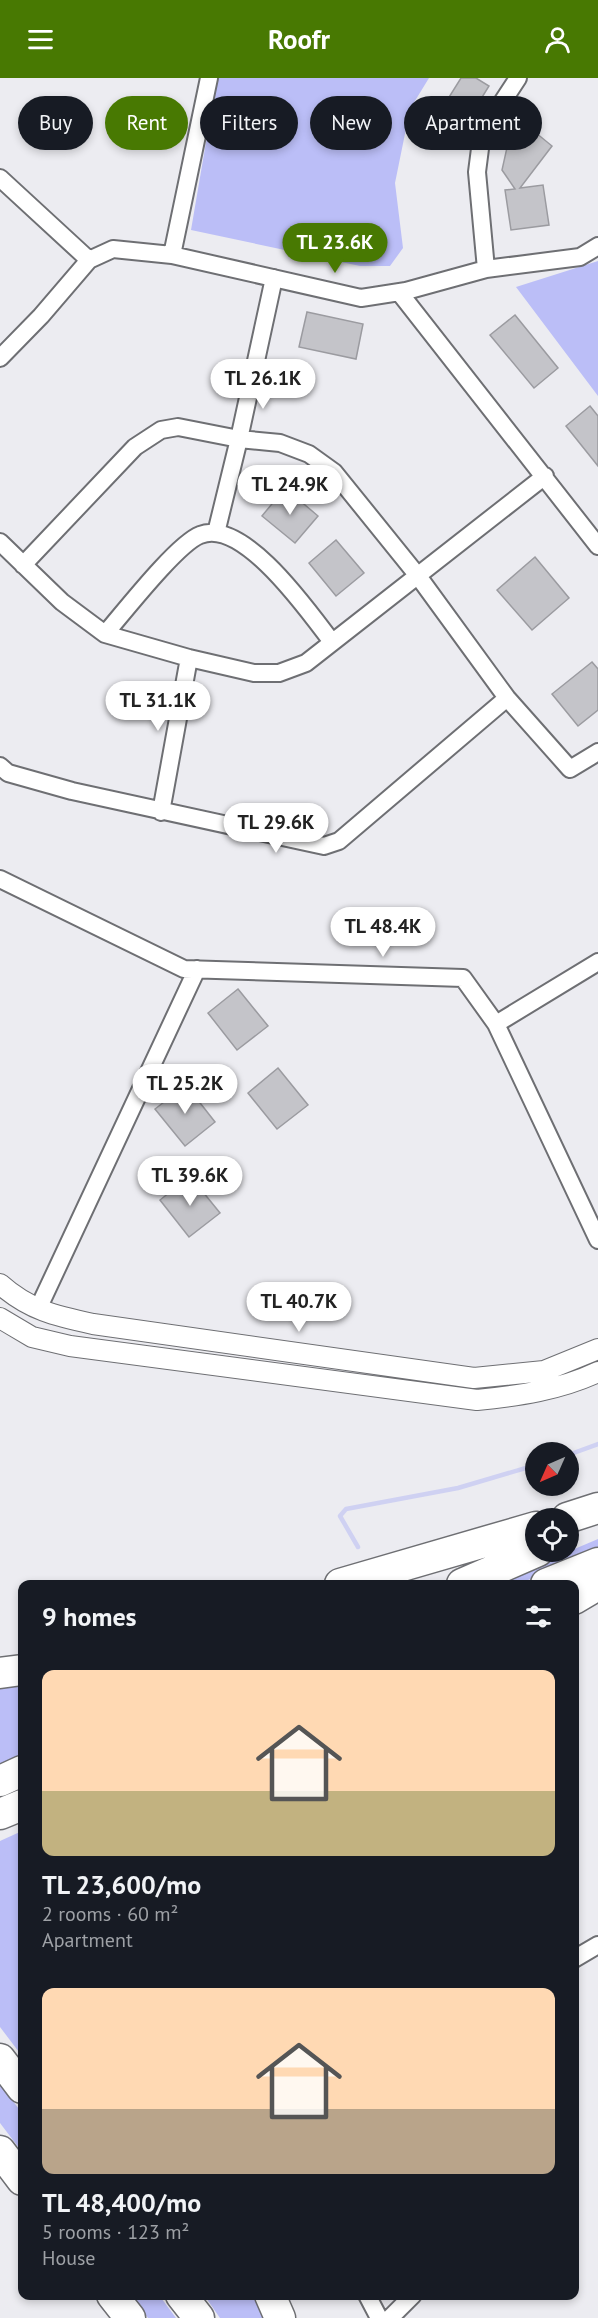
<!DOCTYPE html>
<meta charset="utf-8">
<style>
body{margin:0;font-family:"PT Sans",sans-serif;background:#242831;color:#f1f3f6;height:100vh;display:flex;flex-direction:column;font-size:22px;white-space:nowrap}
*{box-sizing:border-box;margin:0}
p{font-size:20px;color:#9ea1a6}
.icon{flex:none;width:33px;height:33px;fill:none;stroke:currentColor;stroke-width:2;stroke-linecap:round;stroke-linejoin:round}
.map{position:relative;flex:1;overflow:hidden}
.drawer{position:absolute;left:18px;top:1502px;width:561px;height:720px;display:flex;flex-direction:column;background:#171b24;border-radius:12px;box-shadow:0 3px 9px #0003}
.drawer>*{flex:none}
.top-card{position:absolute;left:18px;top:18px;width:562px;height:54px;display:flex;gap:12px}
.needle{width:39px;rotate:225deg}
.controls{position:absolute;left:525px;top:1364px;display:grid;gap:12px}
.controls a{display:grid;place-items:center;width:54px;height:54px;border-radius:50%;background:#171b24;box-shadow:0 3px 9px #0003;font-size:30px}
.price{position:absolute;translate:-50% -51px;padding:0 14px;border-radius:21px;background:#fff;color:#222;font-size:20px;line-height:39px;filter:drop-shadow(0 2px 3px #0008)}
.price::after{content:'';position:absolute;left:50%;top:36px;width:18px;height:14px;margin-left:-9px;background:inherit;clip-path:polygon(0 0,100% 0,50% 100%)}
.price.selected{background:#487902;color:#fff}
ul{padding:0;list-style:none}
li{display:grid;align-content:center;gap:12px;height:318px;padding:0 24px}
li span{display:grid;place-items:center;height:186px;border-radius:12px;color:#555}
li>.icon{margin-inline-start:auto}
span .icon{width:108px;height:108px;fill:#fffc;stroke-width:1}
li b{font-size:26px}
h2{display:flex;justify-content:space-between;align-items:center;height:72px;padding:0 24px;font-size:26px}
.pill{padding:0 21px;border-radius:27px;background:#171b24;box-shadow:0 3px 9px #0003;font-size:21px;line-height:54px}
.pill.selected{background:#487902;color:#fff}
header{display:flex;justify-content:space-between;align-items:center;height:78px;padding:0 24px;background:#487902;color:#fff;font-size:27px;font-weight:700}
.map>svg:first-child{display:block}
</style>
<header><svg class="icon" aria-label="menu" viewBox="0 0 24 24"><path d="M4 6h16M4 12h16M4 18h16"/></svg>Roofr<svg class="icon" aria-label="person" viewBox="0 0 24 24"><circle cx="12" cy="8" r="4"/><path d="M4 21q1-7 8-7t8 7"/></svg></header>
<div class="map">
<svg width="598" height="2240" viewBox="0 0 598 2240">
<rect width="100%" height="100%" fill="#ececf1"/>
<path fill="#bbbef7" d="M 217,0 L 429,0 L 410,31 L 395,105 L 403,170 L 390,188 L 360,188 L 191,152 Z
M 598,183 L 598,318 L 516,209 Z
M 598,1461 L 598,1471 L 519,1506 L 492,1506 Z
M 22,1602 L 22,1679 L 0,1689 L 0,1606 Z
M 22,1753 L 22,1978 L 0,1949 L 0,1763 Z
M 0,2006 L 22,2035 L 22,2074 L 0,2045 Z
M 131,2217 L 159,2217 L 176,2240 L 148,2240 Z
M 204,2217 L 259,2217 L 270,2240 L 220,2240 Z"/>
<g fill="none" stroke-linecap="round" stroke-linejoin="round">
<path stroke="#cfd1f2" stroke-width="4.5" d="M 568,1377 L 598,1366
M 358,1469 L 340,1438 L 346,1431 L 458,1410 L 536,1387"/>
</g>
<path fill="#c4c4c9" stroke="#9b9ba0" stroke-width="1.5" d="M 461,0 L 476,0 L 489,8 L 465,47 L 441,32 Z
M 519,41 L 552,68 L 520,110 L 543,107 L 549,147 L 511,152 L 505,112 L 515,111 L 502,92 L 510,56 Z
M 307,234 L 363,246 L 356,281 L 299,269 Z
M 515,237 L 558,290 L 534,310 L 490,257 Z
M 590,328 L 598,338 L 598,388 L 566,348 Z
M 285,410 L 318,438 L 295,465 L 262,438 Z
M 336,462 L 364,495 L 336,518 L 309,485 Z
M 535,479 L 569,520 L 532,552 L 497,512 Z
M 592,584 L 598,591 L 598,632 L 578,648 L 552,616 Z
M 238,911 L 268,948 L 237,972 L 208,935 Z
M 278,990 L 308,1027 L 277,1051 L 248,1015 Z
M 186,1007 L 215,1044 L 185,1068 L 155,1031 Z
M 190,1098 L 220,1135 L 189,1159 L 160,1122 Z"/>
<g fill="none" stroke-linecap="round" stroke-linejoin="round">
<defs>
<path id="minor" d="M 0,100 L 89,182
M 172,177 L 209,0
M 486,191 L 477,94 L 482,55 L 518,0
M 399,214 L 598,468
M 0,280 L 41,238 L 89,182 L 113,171 L 172,177 L 361,220 L 406,213 L 486,191 L 580,179 L 598,168
M 216,455 L 239,361 L 274,200
M 0,464 L 62,524 L 105,556 L 189,580 L 254,595 L 279,595 L 306,585 L 545,398
M 23,487 L 135,369 L 161,352 L 178,349 L 239,361 L 280,365 L 309,376 L 334,394 L 418,498 L 507,620 L 570,691 L 598,674
M 105,556 C 124,534 177,466 200,457 C 243,439 309,534 332,564
M 0,688 L 8,695 L 72,713 L 324,768 L 339,763 L 507,620
M 161,734 L 189,580
M 0,801 L 184,891 L 463,900 L 496,946 L 598,1162
M 496,946 L 598,884
M 38,1231 L 197,891
M 574,1881 L 598,1867
M 367,2217 L 379,2240
M 390,2240 L 413,2217"/>
<path id="tertiary" d="M 0,1206 C 29,1232 56,1238 93,1246 L 474,1300 L 544,1293 L 598,1271
M 0,1240 L 32,1259 L 70,1268 L 477,1322 C 518,1318 560,1312 598,1294"/>
<path id="motorway" d="M 567,1440 L 598,1430
M 340,1506 L 536,1449
M 462,1506 L 538,1473
M 546,1506 L 598,1485
M 574,1521 L 598,1507
M 0,1595 L 22,1592
M 0,1703 L 22,1693
M 0,1736 L 22,1727
M 0,1981 L 22,2010
M 0,2073 L 22,2102
M 112,2217 L 130,2240
M 181,2217 L 199,2240
M 270,2217 L 280,2240"/>
</defs>
<use href="#minor" stroke="#6e6f73" stroke-width="20"/>
<use href="#tertiary" stroke="#6e6f73" stroke-width="22"/>
<use href="#motorway" stroke="#6e6f73" stroke-width="33"/>
<use href="#minor" stroke="#fff" stroke-width="16"/>
<use href="#tertiary" stroke="#fff" stroke-width="20"/>
<use href="#motorway" stroke="#fff" stroke-width="30"/>
</g>
</svg>
<div class="controls">
<a><svg class="needle" viewBox="-14 -14 28 28"><path d="M0-13l5 13h-10z" fill="#e53935"/><path d="M0 13l5-13h-10z" fill="#9ea1a6"/></svg></a>
<a><svg class="icon" aria-label="locate" viewBox="0 0 24 24"><circle cx="12" cy="12" r="6"/><path d="M12 2v4M12 18v4M2 12h4M18 12h4"/></svg></a>
</div>
<b class="price selected" style="left:335px;top:196px">TL 23.6K</b>
<b class="price" style="left:263px;top:332px">TL 26.1K</b>
<b class="price" style="left:290px;top:438px">TL 24.9K</b>
<b class="price" style="left:158px;top:654px">TL 31.1K</b>
<b class="price" style="left:276px;top:776px">TL 29.6K</b>
<b class="price" style="left:383px;top:880px">TL 48.4K</b>
<b class="price" style="left:185px;top:1037px">TL 25.2K</b>
<b class="price" style="left:190px;top:1129px">TL 39.6K</b>
<b class="price" style="left:299px;top:1255px">TL 40.7K</b>
<div class="top-card">
<a class="pill">Buy</a>
<a class="pill selected">Rent</a>
<a class="pill">Filters</a>
<a class="pill">New</a>
<a class="pill">Apartment</a>
</div>
<section class="drawer">
<h2>9 homes<svg class="icon" aria-label="filters" viewBox="0 0 24 24"><path d="M4 7h16M4 17h16"/><circle cx="9" cy="7" r="2"/><circle cx="15" cy="17" r="2"/></svg></h2>
<ul>
<li><span style="background:linear-gradient(#ffd9b3 65%,#c2b280 0)"><svg class="icon" aria-label="home" viewBox="0 0 24 24"><path d="M3 11l9-7 9 7M6 9v11h12V9"/></svg></span><div><b>TL 23,600/mo</b><p>2 rooms · 60 m²</p><p>Apartment</p></div></li>
<li><span style="background:linear-gradient(#ffd9b3 65%,#b9a48a 0)"><svg class="icon" aria-label="home" viewBox="0 0 24 24"><path d="M3 11l9-7 9 7M6 9v11h12V9"/></svg></span><div><b>TL 48,400/mo</b><p>5 rooms · 123 m²</p><p>House</p></div></li>
</ul>
</section>
</div>
